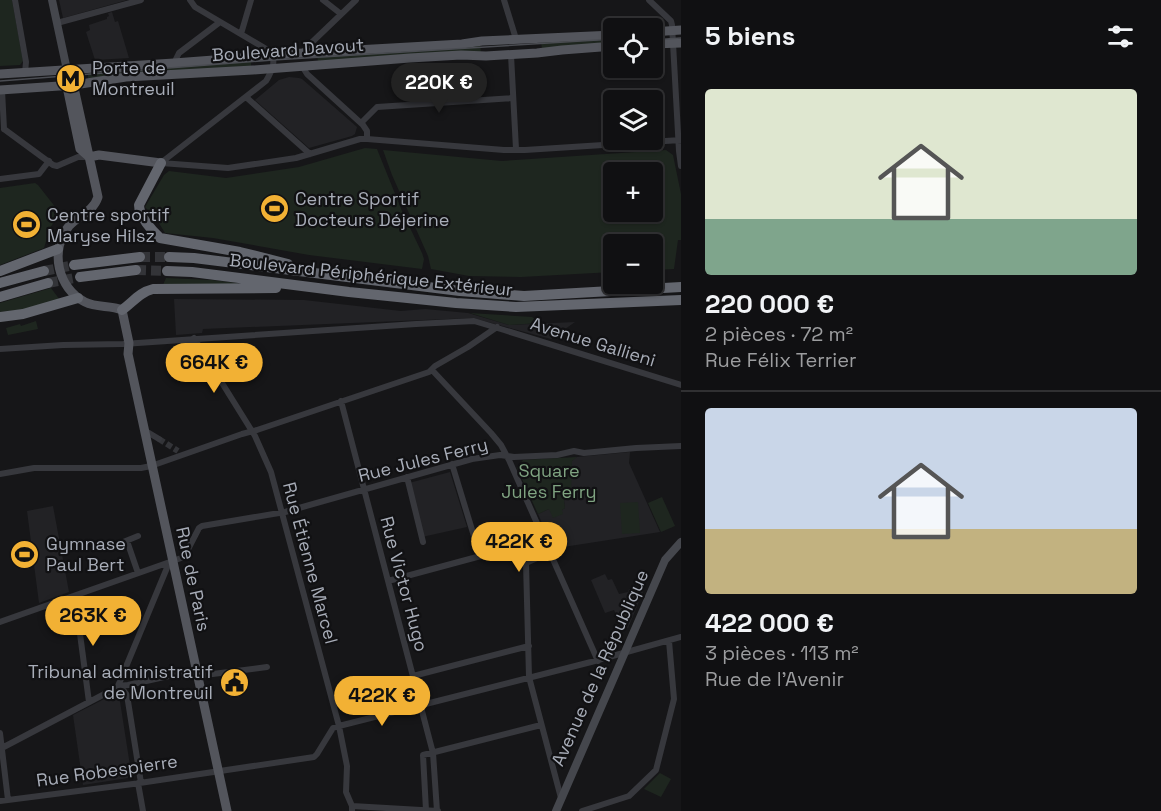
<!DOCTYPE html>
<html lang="fr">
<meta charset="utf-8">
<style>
body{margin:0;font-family:"Space Grotesk",sans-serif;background:#1e1e20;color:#f1f3f6;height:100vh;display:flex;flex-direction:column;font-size:22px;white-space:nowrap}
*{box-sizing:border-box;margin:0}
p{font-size:20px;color:#9c9d9f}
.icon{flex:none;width:33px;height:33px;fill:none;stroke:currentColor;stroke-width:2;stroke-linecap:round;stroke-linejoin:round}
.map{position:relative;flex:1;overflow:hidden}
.panel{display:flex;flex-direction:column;background:#101012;width:480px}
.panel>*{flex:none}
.controls{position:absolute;left:603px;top:18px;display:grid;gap:12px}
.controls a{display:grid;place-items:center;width:60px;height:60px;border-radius:6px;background:#101012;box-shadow:0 2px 4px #0004,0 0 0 2px #303032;font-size:30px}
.price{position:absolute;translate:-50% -51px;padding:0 14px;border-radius:21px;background:#f2b134;color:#111;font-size:20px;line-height:39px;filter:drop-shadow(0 2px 3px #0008)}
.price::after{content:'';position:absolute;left:50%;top:36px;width:18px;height:14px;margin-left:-9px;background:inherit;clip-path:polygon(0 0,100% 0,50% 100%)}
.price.current{background:#222;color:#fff}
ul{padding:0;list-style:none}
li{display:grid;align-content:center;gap:12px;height:318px;padding:0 24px}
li+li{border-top:2px solid #303032}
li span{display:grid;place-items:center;height:186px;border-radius:6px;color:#555}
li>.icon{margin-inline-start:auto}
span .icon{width:108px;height:108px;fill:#fffc;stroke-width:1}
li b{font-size:26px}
h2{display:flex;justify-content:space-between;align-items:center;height:72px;padding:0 24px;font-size:26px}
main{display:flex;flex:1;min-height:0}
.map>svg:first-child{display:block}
</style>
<main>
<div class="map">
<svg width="681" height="811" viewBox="0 0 681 811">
<rect width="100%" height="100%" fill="#161618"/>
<path fill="#222225" d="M 59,0 L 127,0 L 63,18 Z
M 112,12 L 115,22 L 118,21 L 129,58 L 95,60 L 86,32 L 90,30 L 89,25 L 107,19 L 107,17 L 109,16 L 108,13 Z
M 289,77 L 299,78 L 302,79 L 357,127 L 355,134 L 352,136 L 309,148 L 255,100 L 279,80 Z
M 174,299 L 304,300 L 401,311 L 425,309 L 468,313 L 509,325 L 575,322 L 551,339 L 473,318 L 203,329 L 202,333 L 176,335 Z
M 630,452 L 629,463 L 660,532 L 557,548 L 555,545 L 552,546 L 538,514 L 549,509 L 561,510 L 565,508 L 564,501 L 567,495 L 572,461 L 574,458 L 577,457 Z
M 450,472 L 467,527 L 422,537 L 409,483 Z
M 53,506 L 69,592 L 39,603 L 27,511 Z
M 605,574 L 608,580 L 612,579 L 619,594 L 628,592 L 629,589 L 642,589 L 645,587 L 628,628 L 621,626 L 614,610 L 605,613 L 591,580 Z
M 116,693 L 119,695 L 131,772 L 128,772 L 128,778 L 83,785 L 73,715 Z"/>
<path fill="#1e261f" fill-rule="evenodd" d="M 0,0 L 12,0 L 23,61 L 20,65 L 0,66 Z
M 613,37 L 613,44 L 542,50 L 541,39 Z
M 480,43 L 481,54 L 318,61 L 317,56 Z
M 251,61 L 251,66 L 88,79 L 88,73 Z
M 365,148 L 377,149 L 402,211 L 422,253 L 424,259 L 422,269 L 309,255 L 213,238 L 165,233 L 157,220 L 145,207 L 164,175 L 169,171 L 226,178 L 299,167 Z
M 383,150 L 502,161 L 666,150 L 673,155 L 681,194 L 681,240 L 678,240 L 674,269 L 653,270 L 652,244 L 614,244 L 613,272 L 521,277 L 469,276 L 431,269 L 428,256 L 392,175 ZM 614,172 L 652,172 L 652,212 L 614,212 Z
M 35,183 L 38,185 L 60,213 L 50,228 L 44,248 L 0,265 L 0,188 Z
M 166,278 L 212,280 L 238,283 L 237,285 L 163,285 Z
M 51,288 L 60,300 L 21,310 L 0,312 L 0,303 Z
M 470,313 L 532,317 L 541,323 L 509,325 Z
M 36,321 L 38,329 L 8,335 L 6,328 L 20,324 L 21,326 Z
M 577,457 L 572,461 L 571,495 L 567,495 L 564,501 L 565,508 L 562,510 L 563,514 L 553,518 L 549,509 L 538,514 L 517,468 L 523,460 Z
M 662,497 L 675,526 L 661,532 L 648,503 Z
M 638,502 L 640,533 L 622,534 L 620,503 Z
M 660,773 L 671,779 L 661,797 L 644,789 Z"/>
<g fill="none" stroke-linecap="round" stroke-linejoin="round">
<path stroke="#333438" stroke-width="6" stroke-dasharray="6 3" stroke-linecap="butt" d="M 159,439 L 178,451"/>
<path stroke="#333438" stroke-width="10" stroke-dasharray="10 5" stroke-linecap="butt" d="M 140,257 L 169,257
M 136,270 L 167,271
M 44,271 L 74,265
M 48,283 L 80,277"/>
<path stroke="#37383d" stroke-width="6" d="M 15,0 L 26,62 L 25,73
M 323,0 L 341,14
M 504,0 L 516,39
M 649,0 L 671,21 L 672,25 L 679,151 L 681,166
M 57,23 L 141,0
M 241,34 L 251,0
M 303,53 L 307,47 L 356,0
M 511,55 L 516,149
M 174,63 L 179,53 L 183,50 L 220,22
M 302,66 L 307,74 L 363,125 L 367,131 L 367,139
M 2,90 L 4,129
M 246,97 L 310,154
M 361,123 L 377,107 L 513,98
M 4,129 L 53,165 L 57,166 L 78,157 L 89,157
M 162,162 L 266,81 C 272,71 278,59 268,50 L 195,7 L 190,0
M 161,163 L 228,168 L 296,158 L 360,139 L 367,139 L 504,150 L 525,150 L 681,140
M 0,179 L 39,174 L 49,161
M 194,338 L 255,436 L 271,472 L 339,726 L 347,766 L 346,792 L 352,806 L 352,811
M 0,349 L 63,345 L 123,344 L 416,324 L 474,321 L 504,330 L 681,385
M 432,370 L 491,433 L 501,445 L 509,460 L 598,661
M 341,401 L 433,753 L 437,811
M 144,430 L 159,439
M 452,464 L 480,556
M 0,474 L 34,468 L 141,468 L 151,466 L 242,434 L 257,430 L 429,372 L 435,366 L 468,347 L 497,327
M 407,477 L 423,542
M 127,541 L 138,573
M 111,547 L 138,536
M 526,563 L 529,677 L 561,798
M 388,581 L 503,550 L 507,550 L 526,563 L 550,552
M 75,596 L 89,702
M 0,622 L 184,557 L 199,528 L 202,526 L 285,512 L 472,459 L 500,455 L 514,457 L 557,455 L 574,451 L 584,453 L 636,448 L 681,446
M 197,676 L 267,667
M 413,676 L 529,646
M 118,686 L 128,685 L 196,670
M 121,687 L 127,695 L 141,783
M 0,733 L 8,800
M 0,749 L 114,689 L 118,686 L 169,563
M 138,783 L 143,811
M 0,801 L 133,784 L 314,757 L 317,754 L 333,728 L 339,726 L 591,662 L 681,637
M 352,806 L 438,811
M 426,810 L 423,755 L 541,725
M 582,811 L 629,796 L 656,770 L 674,699 L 669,641"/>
<path stroke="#45474d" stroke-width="8" d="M 52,0 L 67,70
M 556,811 L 665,560 L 681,542"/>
<path stroke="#53555c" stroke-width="9" d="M 652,32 L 681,30
M 652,44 L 681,43
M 67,70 L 72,79 L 98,197 C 93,212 79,215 69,226 C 49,250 58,289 85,302 C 97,308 110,305 122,310 L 129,343 L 128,354 L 227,811
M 67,70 L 65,77 L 80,149 L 89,157
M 0,74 L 174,63 L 303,53 L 462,44 L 482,41 L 614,35
M 0,90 L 74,85 L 126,77 L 253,70 L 410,58 L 461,55 L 486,56 L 537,53 L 562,50 L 614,46
M 89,157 L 99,155 L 161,163"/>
<path stroke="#63666e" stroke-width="10" d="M 161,163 L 139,205 C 139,216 152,231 160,238 L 240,252 L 288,264
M 169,257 L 194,258 L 460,291 L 524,296 L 681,287
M 74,265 L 140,257
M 0,271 L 58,249
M 167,271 L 192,272 L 349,292 L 456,303 L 516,307 L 681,300
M 80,277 L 136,270
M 0,283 L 44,271
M 0,297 L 48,283
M 122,310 C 133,302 140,292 153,289 L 276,288
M 0,317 L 23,314 L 78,298"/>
<path stroke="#4a4c52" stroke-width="1.5" d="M 652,40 L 681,38
M 0,81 L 273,60 L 614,39"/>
</g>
<defs>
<symbol id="metro-disc" viewBox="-11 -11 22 22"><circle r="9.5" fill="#f2b134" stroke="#111113"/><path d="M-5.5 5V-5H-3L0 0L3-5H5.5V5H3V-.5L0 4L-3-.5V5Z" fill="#111"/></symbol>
<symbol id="stadium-disc" viewBox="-11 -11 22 22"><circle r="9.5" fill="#f2b134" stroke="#111113"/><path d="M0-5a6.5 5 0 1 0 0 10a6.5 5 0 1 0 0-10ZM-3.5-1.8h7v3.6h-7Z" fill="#111"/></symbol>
<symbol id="civic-disc" viewBox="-11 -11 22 22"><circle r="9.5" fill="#f2b134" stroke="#111113"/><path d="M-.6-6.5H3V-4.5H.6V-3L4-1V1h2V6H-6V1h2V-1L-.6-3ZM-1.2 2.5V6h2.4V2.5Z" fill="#111"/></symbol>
</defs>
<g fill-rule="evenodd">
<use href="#metro-disc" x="54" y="62" width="33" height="33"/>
<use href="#stadium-disc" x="258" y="192" width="33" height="33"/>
<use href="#stadium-disc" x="10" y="208" width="33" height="33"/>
<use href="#stadium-disc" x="8" y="538" width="33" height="33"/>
<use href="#civic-disc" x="218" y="666" width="33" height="33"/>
</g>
<g text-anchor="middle" stroke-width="4.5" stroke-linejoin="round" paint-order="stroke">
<g font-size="18" fill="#a8adb8" stroke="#111113">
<text transform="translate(288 50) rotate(-4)" y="6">Boulevard Davout</text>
<text transform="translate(371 275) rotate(6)" y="6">Boulevard Périphérique Extérieur</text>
<text transform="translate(593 342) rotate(17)" y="6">Avenue Gallieni</text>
<text transform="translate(423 460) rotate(-14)" y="6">Rue Jules Ferry</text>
<text transform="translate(310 563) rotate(75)" y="6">Rue Étienne Marcel</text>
<text transform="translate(193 579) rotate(78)" y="6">Rue de Paris</text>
<text transform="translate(404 584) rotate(75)" y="6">Rue Victor Hugo</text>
<text transform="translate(600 668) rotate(-66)" y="6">Avenue de la République</text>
<text transform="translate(107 771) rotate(-8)" y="6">Rue Robespierre</text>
</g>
<g font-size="18" fill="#a8adb8" stroke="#111113" text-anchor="start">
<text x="92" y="74">Porte de<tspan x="92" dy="21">Montreuil</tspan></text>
<text x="295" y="205">Centre Sportif<tspan x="295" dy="21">Docteurs Déjerine</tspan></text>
<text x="47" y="221">Centre sportif<tspan x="47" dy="21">Maryse Hilsz</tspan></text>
<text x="46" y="550">Gymnase<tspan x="46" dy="21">Paul Bert</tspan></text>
<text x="213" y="678" text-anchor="end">Tribunal administratif<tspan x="213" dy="21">de Montreuil</tspan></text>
</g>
<g font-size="18" fill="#7fa381" stroke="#111113">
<text x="549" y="477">Square<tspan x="549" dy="21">Jules Ferry</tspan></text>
</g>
</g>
</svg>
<div class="controls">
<a><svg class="icon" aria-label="locate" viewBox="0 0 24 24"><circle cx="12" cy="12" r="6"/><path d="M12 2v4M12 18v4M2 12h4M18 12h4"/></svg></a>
<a><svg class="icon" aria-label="layers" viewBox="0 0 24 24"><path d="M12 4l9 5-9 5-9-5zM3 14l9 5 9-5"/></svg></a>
<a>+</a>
<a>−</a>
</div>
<b class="price current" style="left:439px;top:114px">220K €</b>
<b class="price" style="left:214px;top:394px">664K €</b>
<b class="price" style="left:519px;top:573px">422K €</b>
<b class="price" style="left:93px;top:647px">263K €</b>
<b class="price" style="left:382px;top:727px">422K €</b>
</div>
<section class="panel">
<h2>5 biens<svg class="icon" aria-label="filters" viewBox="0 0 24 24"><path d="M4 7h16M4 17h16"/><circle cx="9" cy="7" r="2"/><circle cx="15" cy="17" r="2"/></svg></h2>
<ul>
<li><span style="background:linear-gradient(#dfe7d0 70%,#7fa58c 0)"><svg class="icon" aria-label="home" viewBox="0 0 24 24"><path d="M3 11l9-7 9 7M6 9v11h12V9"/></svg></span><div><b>220 000 €</b><p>2 pièces · 72 m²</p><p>Rue Félix Terrier</p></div></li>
<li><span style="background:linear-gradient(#c9d6e8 65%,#c2b280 0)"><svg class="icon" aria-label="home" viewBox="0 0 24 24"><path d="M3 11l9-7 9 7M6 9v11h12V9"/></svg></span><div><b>422 000 €</b><p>3 pièces · 113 m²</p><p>Rue de l'Avenir</p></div></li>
</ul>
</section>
</main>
